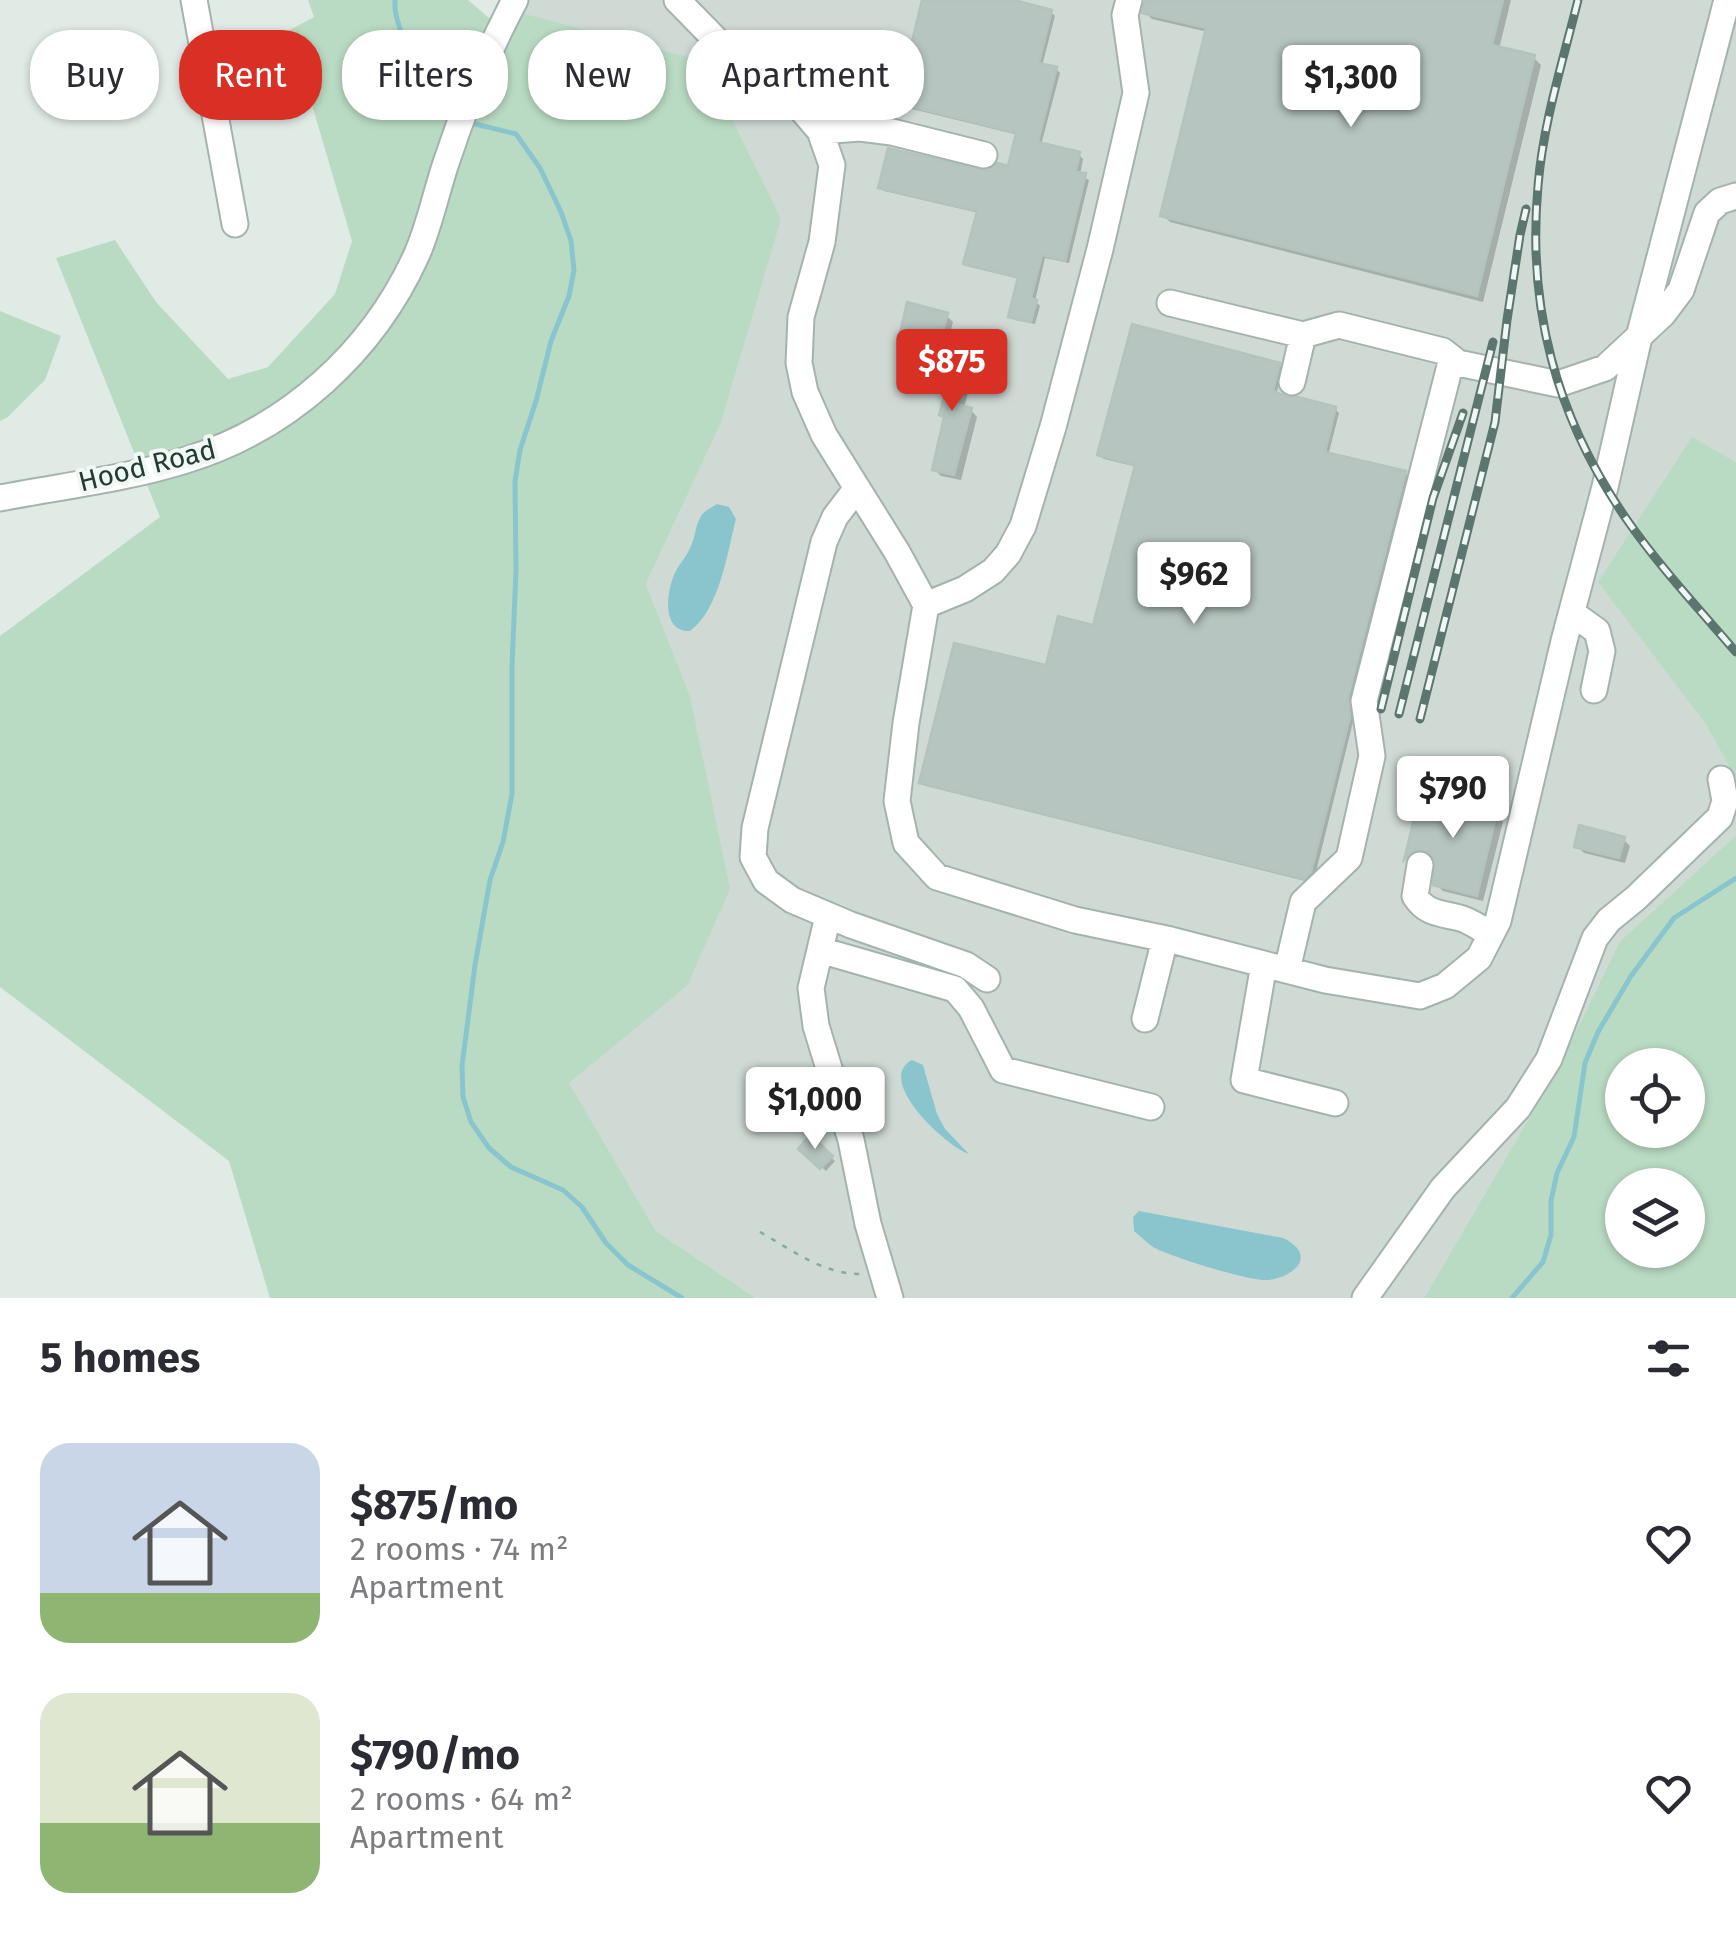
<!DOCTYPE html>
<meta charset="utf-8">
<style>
body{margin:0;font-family:"Fira Sans",sans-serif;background:#f2f2f3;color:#2b2b33;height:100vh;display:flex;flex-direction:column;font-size:38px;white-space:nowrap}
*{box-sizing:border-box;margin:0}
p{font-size:32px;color:#7c7c81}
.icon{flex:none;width:55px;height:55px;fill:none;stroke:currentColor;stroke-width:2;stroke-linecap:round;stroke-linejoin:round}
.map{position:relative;height:1298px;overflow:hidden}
.side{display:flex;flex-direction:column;background:#fff;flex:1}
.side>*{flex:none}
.top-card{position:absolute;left:30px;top:30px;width:1000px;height:90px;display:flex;gap:20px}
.buttons{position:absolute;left:1605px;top:1048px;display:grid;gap:20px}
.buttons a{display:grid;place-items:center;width:100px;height:100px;border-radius:50%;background:#fff;box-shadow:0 2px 8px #0004;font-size:50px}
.price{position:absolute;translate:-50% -85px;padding:0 22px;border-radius:10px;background:#fff;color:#222;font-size:32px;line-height:65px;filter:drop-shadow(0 2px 5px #0008)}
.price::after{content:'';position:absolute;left:50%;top:60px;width:30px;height:22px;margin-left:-15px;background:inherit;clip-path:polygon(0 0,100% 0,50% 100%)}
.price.active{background:#d93025;color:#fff}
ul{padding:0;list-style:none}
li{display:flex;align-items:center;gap:30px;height:250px;padding:0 40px}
li span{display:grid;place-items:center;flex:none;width:280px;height:200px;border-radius:30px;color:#555}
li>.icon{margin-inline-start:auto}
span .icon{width:120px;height:120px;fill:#fffc;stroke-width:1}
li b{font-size:42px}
h2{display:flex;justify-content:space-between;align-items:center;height:120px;padding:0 40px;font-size:42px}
.chip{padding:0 35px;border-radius:40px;background:#fff;box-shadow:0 2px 8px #0004;font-size:35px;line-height:90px}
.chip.active{background:#d93025;color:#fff}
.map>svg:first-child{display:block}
</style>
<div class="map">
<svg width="1736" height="1298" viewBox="0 0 1736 1298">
<rect width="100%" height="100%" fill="#e1ebe6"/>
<path fill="#cfdad5" d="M 527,0 L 1736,0 L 1736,462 L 1691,438 L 1705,723 L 1736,779 L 1736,835 L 1620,941 L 1556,1072 L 1424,1298 L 756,1298 L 656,1231 L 568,1082 L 687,986 L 690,696 L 646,584 L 720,425 L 517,12 Z"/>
<path fill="#badbc3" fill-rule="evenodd" d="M 308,0 L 468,0 L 489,18 L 517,12 L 703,61 L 781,219 L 720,425 L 646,584 L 690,696 L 730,889 L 687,986 L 569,1083 L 656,1231 L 756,1298 L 270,1298 L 229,1161 L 0,987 L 0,636 L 160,517 L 56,258 L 115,240 L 156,302 L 228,379 L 268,367 L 335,294 L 352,241 L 290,30 L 314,17 Z
M 0,311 L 61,336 L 45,380 L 8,417 L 0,421 Z
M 1692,437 L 1736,462 L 1736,779 L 1705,723 L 1598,582 Z
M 1736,835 L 1736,1298 L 1424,1298 L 1556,1072 L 1620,941 ZM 1622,1065 L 1688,1065 L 1688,1130 L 1622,1130 ZM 1622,1185 L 1688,1185 L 1688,1250 L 1622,1250 Z"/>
<path fill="#8ac5ce" d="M 717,504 L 729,507 L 736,519 C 727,553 720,609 690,631 C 662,632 666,594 674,575 C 678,565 686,558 690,548 C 695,539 695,527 700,518 C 703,511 711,508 717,504 Z
M 912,1060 L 923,1065 L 937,1114 L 945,1129 L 969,1154 C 946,1146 874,1080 912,1060 Z
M 1139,1211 L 1283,1238 C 1318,1255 1295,1277 1268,1280 C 1251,1282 1168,1256 1153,1247 C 1146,1242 1140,1236 1134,1231 L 1133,1217 Z"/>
<path fill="#0003" d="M 925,0 L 1004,0 L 1051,12 L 1055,16 L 1042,66 L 1056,69 L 1060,73 L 1041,145 L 1079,155 L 1083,159 L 1080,175 L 1089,180 L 1069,263 L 1045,258 L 1035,301 L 1040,306 L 1035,324 L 1015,320 L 1011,316 L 1020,279 L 970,267 L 966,263 L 979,213 L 884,191 L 880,187 L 1010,169 L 1018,135 L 904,107 L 900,103 Z
M 1147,0 L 1511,0 L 1499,49 L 1534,58 L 1541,65 L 1483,302 L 1170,222 L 1163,215 L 1208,32 L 1152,19 L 1145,12 Z
M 946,315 L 953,322 L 946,348 L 910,339 L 903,332 Z
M 968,358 L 975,365 L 964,408 L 971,410 L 977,417 L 961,480 L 941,476 L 934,469 L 946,419 L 950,382 L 940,375 Z
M 1279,365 L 1283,369 L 1276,395 L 1335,409 L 1339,413 L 1328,456 L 1405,473 L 1409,477 L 1351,702 L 1353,722 L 1315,876 L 1309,882 L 926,786 L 922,782 L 1048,668 L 1095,628 L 1137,467 L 1104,459 L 1100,455 Z
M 1422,797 L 1496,815 L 1503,822 L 1483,901 L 1443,891 L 1436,884 L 1436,857 L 1423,855 L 1412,865 L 1407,860 Z
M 1623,839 L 1630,846 L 1625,863 L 1584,853 L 1577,846 Z
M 810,1139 L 835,1161 L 826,1171 L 801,1149 Z"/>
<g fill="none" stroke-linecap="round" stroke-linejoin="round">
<path stroke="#8ac5ce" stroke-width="5" d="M 395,0 C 392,34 433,87 452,116
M 471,123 L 516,134 L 540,168 L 561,212 L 571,241 L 574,270 L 569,296 L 551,341 L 536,401 L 520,450 L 515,481 L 516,570 L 512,666 L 512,794 L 503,842 L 490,880 L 475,965 L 462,1066 L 463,1097 L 471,1122 L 489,1148 L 511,1167 L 563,1190 L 582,1207 L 606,1243 L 628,1265 L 682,1298
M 1512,1298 L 1543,1262 L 1551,1235 L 1551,1201 L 1557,1173 L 1574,1137 L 1585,1063 L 1598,1032 L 1631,976 L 1674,918 L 1736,878"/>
</g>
<path fill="#b6c5bf" stroke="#b3c4bd" stroke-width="2.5" d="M 922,0 L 1014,0 L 1052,10 L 1039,63 L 1057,67 L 1038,142 L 1080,152 L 1076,172 L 1086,173 L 1065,261 L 1042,255 L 1031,298 L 1037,300 L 1031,322 L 1008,317 L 1018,277 L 963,264 L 977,211 L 878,188 L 888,148 L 988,171 L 997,163 L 1008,166 L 1016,133 L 897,103 Z
M 1145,0 L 1503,0 L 1492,45 L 1535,55 L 1477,296 L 1160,216 L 1206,28 L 1142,13 Z
M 907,302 L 948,313 L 940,343 L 900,333 Z
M 1132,324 L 1280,363 L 1273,391 L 1287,397 L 1298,397 L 1336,407 L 1325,452 L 1406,471 L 1348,697 L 1350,717 L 1311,872 L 1304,879 L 919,783 L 954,643 L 1046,665 L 1058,616 L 1093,625 L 1135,465 L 1097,455 Z
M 945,350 L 970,356 L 957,404 L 972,408 L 954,475 L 932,470 L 944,417 L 939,415 L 949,378 L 938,375 Z
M 1420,794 L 1497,812 L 1477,896 L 1433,885 L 1435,860 L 1429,852 L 1415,850 L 1404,860 Z
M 1579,825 L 1625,837 L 1619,858 L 1574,847 Z
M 810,1135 L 833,1156 L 820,1169 L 798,1149 Z"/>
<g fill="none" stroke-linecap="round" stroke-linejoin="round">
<defs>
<path id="minor" d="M 194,0 L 235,224
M 677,0 L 724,48 L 791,97 L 820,131 L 832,165 L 822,242 L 801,317 L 799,363 L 805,392 L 824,435 L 897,552 L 926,605 L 906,723 L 897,801 L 906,843 L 937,877 L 1075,920 L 1171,940 L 1325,980 L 1420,996 L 1445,986 L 1479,958 L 1498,921 L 1564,641 L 1605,487 L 1639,337 L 1727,0
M 820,131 L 860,128 L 892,132 L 984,155
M 1170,303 L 1303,335 L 1339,325 L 1443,351 L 1458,363 L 1558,384 L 1605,368 L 1663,314 L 1681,290 L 1707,213 L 1720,201 L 1736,196
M 1292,382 L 1303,335
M 857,488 L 835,517 L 824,542 L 755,828 L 753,857 L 766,881 L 792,900 L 851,925 L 966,965 L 987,979
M 0,498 C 62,486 126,479 186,460 C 288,429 373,352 417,254 C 430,224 436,192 447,160 C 465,105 488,51 515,0
M 926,605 L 965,589 L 993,571 L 1008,554 L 1023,526 L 1053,427 L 1100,249 L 1136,93 L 1125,15 L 1129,0
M 1572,613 L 1597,631 L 1602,651 L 1594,690
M 1420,865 L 1415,896 C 1426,914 1441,913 1460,918 C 1471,921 1481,929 1491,934
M 828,916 L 811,988 L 816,1026 L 851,1140 L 868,1224 L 890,1298
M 820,950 L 955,989 L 971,1008 L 1003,1070 L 1151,1107
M 1264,964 L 1244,1080 L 1335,1103
M 1287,970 L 1303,902 L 1349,858 L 1372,756 L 1364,701 L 1452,358
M 1145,1019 L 1165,939
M 1365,1298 L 1443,1188 L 1518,1108 L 1549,1059 L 1595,938 L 1609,920 L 1636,898 L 1720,817 L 1725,801 L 1721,779"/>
</defs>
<use href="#minor" stroke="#a4b3ad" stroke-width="29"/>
<path stroke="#82ad9f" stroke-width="2.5" stroke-dasharray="5 8" stroke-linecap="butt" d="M 760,1232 C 792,1250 823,1274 860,1274"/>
<use href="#minor" stroke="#fff" stroke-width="25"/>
<defs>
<path id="rail" d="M 1578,0 C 1563,61 1543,123 1538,186 C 1527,308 1556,416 1625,517 C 1658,565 1698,608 1736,652
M 1381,709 L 1433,498 L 1463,413
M 1399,714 L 1493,342
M 1420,719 L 1495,422 L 1507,320 L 1520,235 L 1526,209"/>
</defs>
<use href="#rail" stroke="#5c766f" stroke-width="9"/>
<use href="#rail" stroke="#f1f7f4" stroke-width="5" stroke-dasharray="15" stroke-linecap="butt"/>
</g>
<g text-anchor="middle" stroke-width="8" stroke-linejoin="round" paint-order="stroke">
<g font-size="28" fill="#223b33" stroke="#f1f7f4">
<text transform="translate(147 465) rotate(-14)" y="10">Hood Road</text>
</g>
</g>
</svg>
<div class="buttons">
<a><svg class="icon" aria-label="locate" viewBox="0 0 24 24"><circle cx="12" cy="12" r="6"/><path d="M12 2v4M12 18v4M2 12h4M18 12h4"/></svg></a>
<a><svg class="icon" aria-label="layers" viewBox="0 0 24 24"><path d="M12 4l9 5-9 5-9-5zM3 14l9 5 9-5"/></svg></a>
</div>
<b class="price" style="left:1351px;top:130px">$1,300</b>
<b class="price active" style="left:952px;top:414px">$875</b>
<b class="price" style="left:1194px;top:627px">$962</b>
<b class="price" style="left:1453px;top:841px">$790</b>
<b class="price" style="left:815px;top:1152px">$1,000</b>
<div class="top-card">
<a class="chip">Buy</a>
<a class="chip active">Rent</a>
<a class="chip">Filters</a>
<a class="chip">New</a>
<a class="chip">Apartment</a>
</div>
</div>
<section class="side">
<h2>5 homes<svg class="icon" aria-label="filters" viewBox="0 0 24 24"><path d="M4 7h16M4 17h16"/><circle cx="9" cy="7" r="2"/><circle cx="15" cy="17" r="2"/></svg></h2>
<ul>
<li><span style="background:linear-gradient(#c9d6e8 75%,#8fb573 0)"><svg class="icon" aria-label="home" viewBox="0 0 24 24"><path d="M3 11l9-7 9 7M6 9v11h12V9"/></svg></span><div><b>$875/mo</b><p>2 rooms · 74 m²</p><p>Apartment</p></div><svg class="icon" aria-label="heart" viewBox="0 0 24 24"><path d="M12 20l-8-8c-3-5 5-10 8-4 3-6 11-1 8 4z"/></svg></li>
<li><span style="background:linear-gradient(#dfe7d0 65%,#8fb573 0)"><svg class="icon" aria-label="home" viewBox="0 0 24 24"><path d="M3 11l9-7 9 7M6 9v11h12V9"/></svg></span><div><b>$790/mo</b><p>2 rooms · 64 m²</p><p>Apartment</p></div><svg class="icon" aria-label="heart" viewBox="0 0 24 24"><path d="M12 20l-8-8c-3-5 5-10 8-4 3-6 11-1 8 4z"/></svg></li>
</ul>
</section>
